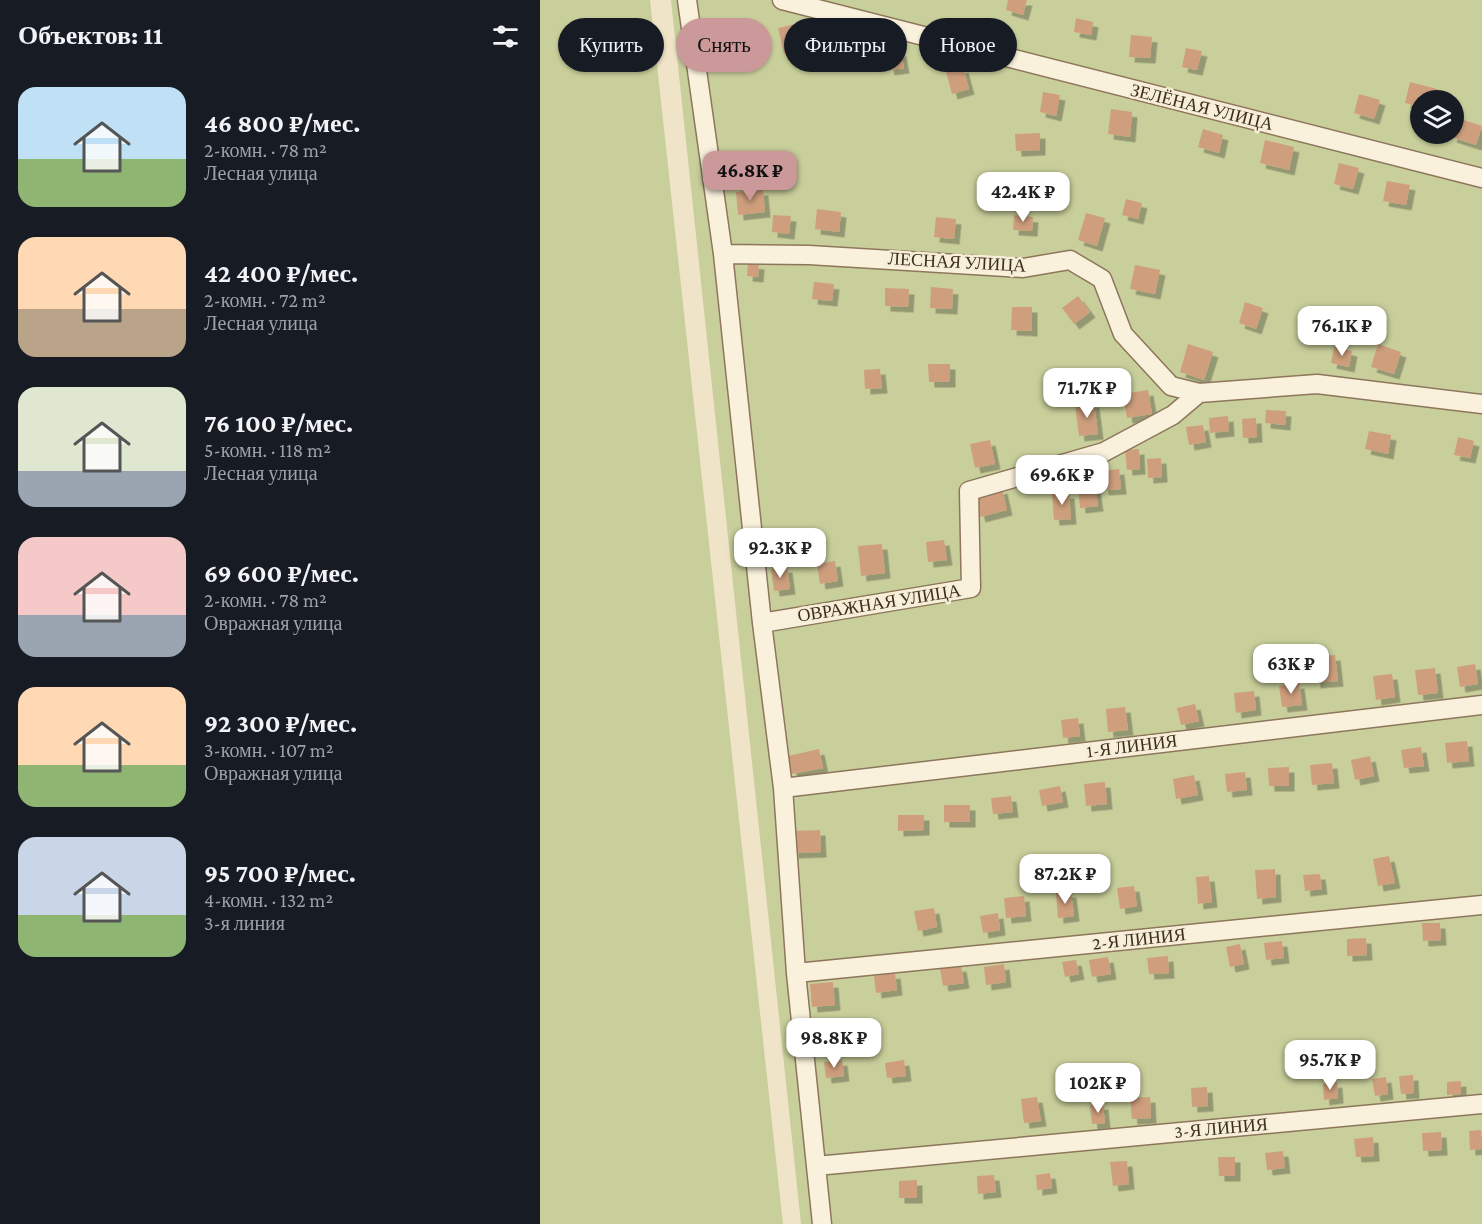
<!DOCTYPE html>
<html lang="ru">
<meta charset="utf-8">
<style>
body{margin:0;font-family:"Crimson Pro",serif;background:#20242c;color:#f1f3f6;height:100vh;display:flex;flex-direction:column;font-size:22px;white-space:nowrap}
*{box-sizing:border-box;margin:0}
p{font-size:20px;color:#9ea1a6}
.icon{flex:none;width:33px;height:33px;fill:none;stroke:currentColor;stroke-width:2;stroke-linecap:round;stroke-linejoin:round}
.map{position:relative;flex:1;overflow:hidden}
.side{display:flex;flex-direction:column;background:#171b24;width:540px}
.side>*{flex:none}
.guide{position:absolute;left:18px;top:18px;width:570px;height:54px;display:flex;gap:12px}
.buttons{position:absolute;left:870px;top:90px;display:grid;gap:12px}
.buttons a{display:grid;place-items:center;width:54px;height:54px;border-radius:50%;background:#171b24;box-shadow:0 2px 4px #0004;font-size:30px}
.price{position:absolute;translate:-50% -51px;padding:0 14px;border-radius:12px;background:#fff;color:#222;font-size:20px;line-height:39px;filter:drop-shadow(0 2px 3px #0008)}
.price::after{content:'';position:absolute;left:50%;top:36px;width:18px;height:14px;margin-left:-9px;background:inherit;clip-path:polygon(0 0,100% 0,50% 100%)}
.price.current{background:#cc999b;color:#111}
ul{padding:0;list-style:none}
li{display:flex;align-items:center;gap:18px;height:150px;padding:0 18px}
li span{display:grid;place-items:center;flex:none;width:168px;height:120px;border-radius:18px;color:#555}
li>.icon{margin-inline-start:auto}
span .icon{width:72px;height:72px;fill:#fffc;stroke-width:1}
li b{font-size:26px}
h2{display:flex;justify-content:space-between;align-items:center;height:72px;padding:0 18px;font-size:26px}
.chip{padding:0 21px;border-radius:27px;background:#171b24;box-shadow:0 2px 4px #0004;font-size:21px;line-height:54px}
.chip.current{background:#cc999b;color:#111}
main{display:flex;flex:1;min-height:0}
.map>svg:first-child{display:block}
</style>
<main>
<section class="side">
<h2>Объектов: 11<svg class="icon" aria-label="filters" viewBox="0 0 24 24"><path d="M4 7h16M4 17h16"/><circle cx="9" cy="7" r="2"/><circle cx="15" cy="17" r="2"/></svg></h2>
<ul>
<li><span style="background:linear-gradient(#bfe0f5 60%,#8fb573 0)"><svg class="icon" aria-label="home" viewBox="0 0 24 24"><path d="M3 11l9-7 9 7M6 9v11h12V9"/></svg></span><div><b>46 800 ₽/мес.</b><p>2-комн. · 78 m²</p><p>Лесная улица</p></div></li>
<li><span style="background:linear-gradient(#ffd9b3 60%,#b9a48a 0)"><svg class="icon" aria-label="home" viewBox="0 0 24 24"><path d="M3 11l9-7 9 7M6 9v11h12V9"/></svg></span><div><b>42 400 ₽/мес.</b><p>2-комн. · 72 m²</p><p>Лесная улица</p></div></li>
<li><span style="background:linear-gradient(#dfe7d0 70%,#9aa5b1 0)"><svg class="icon" aria-label="home" viewBox="0 0 24 24"><path d="M3 11l9-7 9 7M6 9v11h12V9"/></svg></span><div><b>76 100 ₽/мес.</b><p>5-комн. · 118 m²</p><p>Лесная улица</p></div></li>
<li><span style="background:linear-gradient(#f6c9c9 65%,#9aa5b1 0)"><svg class="icon" aria-label="home" viewBox="0 0 24 24"><path d="M3 11l9-7 9 7M6 9v11h12V9"/></svg></span><div><b>69 600 ₽/мес.</b><p>2-комн. · 78 m²</p><p>Овражная улица</p></div></li>
<li><span style="background:linear-gradient(#ffd9b3 65%,#8fb573 0)"><svg class="icon" aria-label="home" viewBox="0 0 24 24"><path d="M3 11l9-7 9 7M6 9v11h12V9"/></svg></span><div><b>92 300 ₽/мес.</b><p>3-комн. · 107 m²</p><p>Овражная улица</p></div></li>
<li><span style="background:linear-gradient(#c9d6e8 65%,#8fb573 0)"><svg class="icon" aria-label="home" viewBox="0 0 24 24"><path d="M3 11l9-7 9 7M6 9v11h12V9"/></svg></span><div><b>95 700 ₽/мес.</b><p>4-комн. · 132 m²</p><p>3-я линия</p></div></li>
</ul>
</section>
<div class="map">
<svg width="942" height="1224" viewBox="0 0 942 1224">
<defs>
<filter id="shadow"><feDropShadow dx="5.5" dy="5.5" stdDeviation="0" flood-color="#0004"/></filter>
</defs>
<rect width="100%" height="100%" fill="#f0e4c8"/>
<path fill="#c9cf9b" fill-rule="evenodd" d="M 0,0 L 110,0 L 243,1224 L 0,1224 Z
M 131,0 L 942,0 L 942,1224 L 261,1224 ZM 880,100 L 914,100 L 914,134 L 880,134 Z"/>
<path fill="#cf9f7d" filter="url(#shadow)" d="M 468,0 L 487,0 L 483,15 L 466,10 Z
M 536,18 L 553,22 L 551,35 L 534,32 Z
M 260,23 L 266,49 L 244,54 L 238,28 Z
M 591,35 L 612,37 L 610,58 L 589,57 Z
M 646,48 L 662,51 L 657,70 L 642,67 Z
M 361,51 L 364,68 L 349,70 L 346,53 Z
M 423,67 L 429,89 L 412,94 L 406,72 Z
M 870,82 L 897,89 L 894,100 L 880,100 L 880,107 L 865,103 Z
M 503,92 L 520,95 L 516,116 L 500,112 Z
M 819,94 L 840,100 L 834,119 L 814,113 Z
M 571,109 L 592,112 L 590,137 L 568,134 Z
M 918,118 L 942,126 L 936,145 L 911,137 Z
M 663,129 L 683,135 L 679,153 L 658,147 Z
M 500,133 L 500,150 L 476,151 L 475,134 Z
M 725,140 L 754,147 L 749,170 L 720,163 Z
M 799,163 L 819,168 L 813,189 L 794,184 Z
M 847,181 L 870,185 L 866,205 L 843,201 Z
M 223,190 L 225,212 L 198,215 L 196,192 Z
M 586,199 L 602,203 L 598,219 L 582,215 Z
M 277,209 L 301,212 L 299,232 L 275,229 Z
M 546,213 L 565,218 L 557,246 L 538,240 Z
M 233,215 L 251,216 L 249,234 L 232,232 Z
M 474,215 L 493,217 L 492,231 L 473,230 Z
M 396,217 L 416,219 L 414,239 L 394,237 Z
M 208,263 L 219,264 L 218,277 L 207,276 Z
M 595,265 L 620,270 L 615,294 L 590,289 Z
M 274,282 L 294,284 L 292,301 L 272,299 Z
M 391,287 L 413,289 L 412,309 L 390,308 Z
M 345,288 L 369,289 L 368,307 L 345,306 Z
M 538,296 L 550,312 L 534,324 L 522,308 Z
M 705,302 L 723,308 L 716,329 L 699,323 Z
M 472,307 L 492,307 L 492,331 L 471,330 Z
M 648,344 L 673,352 L 664,380 L 640,372 Z
M 838,344 L 861,352 L 854,374 L 831,367 Z
M 794,347 L 812,351 L 809,367 L 791,363 Z
M 388,364 L 410,364 L 410,382 L 389,382 Z
M 340,369 L 342,388 L 325,389 L 324,370 Z
M 608,390 L 612,414 L 587,418 L 583,394 Z
M 554,402 L 558,434 L 539,436 L 535,405 Z
M 726,410 L 746,411 L 745,425 L 725,423 Z
M 688,416 L 689,431 L 670,433 L 669,418 Z
M 716,418 L 717,437 L 703,438 L 702,419 Z
M 663,425 L 666,442 L 649,445 L 646,427 Z
M 829,431 L 851,435 L 848,454 L 825,449 Z
M 918,437 L 934,441 L 930,458 L 914,455 Z
M 450,440 L 455,464 L 435,468 L 430,444 Z
M 599,449 L 600,469 L 587,470 L 585,450 Z
M 621,458 L 622,477 L 608,478 L 607,459 Z
M 579,469 L 581,489 L 563,490 L 561,471 Z
M 555,485 L 558,506 L 540,508 L 538,487 Z
M 462,488 L 467,510 L 440,517 L 435,495 Z
M 529,493 L 531,519 L 514,520 L 512,494 Z
M 404,540 L 407,560 L 388,562 L 386,542 Z
M 342,544 L 345,573 L 321,576 L 318,546 Z
M 295,561 L 298,581 L 280,584 L 277,564 Z
M 247,567 L 250,589 L 234,591 L 231,569 Z
M 795,655 L 798,681 L 775,683 L 773,657 Z
M 935,664 L 938,684 L 920,687 L 917,667 Z
M 895,668 L 898,693 L 878,695 L 875,670 Z
M 852,674 L 855,697 L 836,700 L 833,676 Z
M 759,683 L 762,705 L 742,707 L 739,686 Z
M 714,691 L 716,710 L 696,713 L 694,693 Z
M 655,704 L 659,721 L 641,725 L 637,708 Z
M 585,707 L 588,730 L 568,732 L 566,709 Z
M 538,718 L 540,736 L 523,738 L 521,720 Z
M 927,741 L 929,761 L 907,763 L 905,743 Z
M 881,747 L 884,766 L 864,768 L 861,750 Z
M 279,749 L 283,768 L 252,774 L 248,756 Z
M 830,756 L 834,776 L 815,780 L 811,760 Z
M 792,763 L 794,783 L 772,785 L 770,765 Z
M 749,767 L 749,786 L 729,786 L 728,768 Z
M 705,772 L 707,790 L 687,792 L 685,774 Z
M 654,775 L 658,795 L 636,799 L 633,779 Z
M 565,782 L 567,804 L 546,806 L 544,784 Z
M 520,786 L 523,802 L 502,806 L 499,790 Z
M 471,796 L 473,812 L 453,814 L 451,798 Z
M 404,805 L 430,805 L 430,822 L 404,822 Z
M 358,815 L 384,815 L 384,830 L 358,831 Z
M 280,830 L 281,852 L 253,853 L 253,831 Z
M 849,856 L 855,883 L 838,886 L 833,859 Z
M 735,869 L 736,897 L 717,899 L 715,870 Z
M 780,874 L 782,889 L 765,891 L 763,875 Z
M 669,876 L 672,902 L 658,904 L 656,877 Z
M 594,886 L 597,906 L 580,909 L 577,888 Z
M 531,892 L 534,916 L 518,918 L 516,893 Z
M 484,896 L 486,916 L 466,918 L 464,898 Z
M 394,908 L 397,927 L 378,931 L 374,911 Z
M 458,913 L 460,930 L 443,933 L 440,916 Z
M 882,923 L 900,923 L 901,940 L 883,941 Z
M 826,938 L 827,955 L 807,956 L 807,939 Z
M 742,941 L 744,958 L 726,960 L 724,943 Z
M 700,944 L 704,964 L 690,967 L 686,947 Z
M 628,956 L 629,973 L 609,974 L 607,958 Z
M 568,957 L 571,974 L 552,977 L 549,960 Z
M 536,960 L 539,974 L 525,977 L 522,962 Z
M 464,964 L 466,982 L 446,985 L 444,967 Z
M 421,966 L 424,983 L 403,986 L 400,969 Z
M 355,973 L 357,990 L 336,993 L 334,976 Z
M 293,982 L 295,1005 L 272,1007 L 270,984 Z
M 302,1060 L 304,1076 L 286,1078 L 284,1062 Z
M 364,1060 L 366,1076 L 347,1078 L 345,1063 Z
M 873,1075 L 874,1093 L 861,1094 L 859,1076 Z
M 846,1077 L 848,1094 L 835,1096 L 832,1079 Z
M 921,1081 L 921,1094 L 907,1095 L 907,1082 Z
M 797,1082 L 798,1098 L 784,1100 L 783,1084 Z
M 667,1087 L 668,1106 L 652,1107 L 651,1088 Z
M 497,1097 L 501,1121 L 484,1123 L 481,1099 Z
M 610,1097 L 611,1118 L 592,1119 L 590,1098 Z
M 563,1104 L 565,1123 L 552,1124 L 550,1105 Z
M 941,1130 L 942,1149 L 930,1150 L 929,1131 Z
M 901,1132 L 902,1150 L 883,1151 L 882,1133 Z
M 833,1137 L 834,1156 L 816,1157 L 814,1139 Z
M 743,1151 L 745,1168 L 727,1170 L 725,1153 Z
M 678,1157 L 695,1157 L 695,1176 L 679,1176 Z
M 587,1161 L 589,1184 L 573,1186 L 570,1162 Z
M 510,1173 L 512,1188 L 497,1190 L 496,1175 Z
M 454,1175 L 456,1192 L 438,1194 L 437,1176 Z
M 377,1180 L 377,1198 L 359,1198 L 359,1181 Z"/>
<g fill="none" stroke-linecap="round" stroke-linejoin="round">
<defs>
<path id="minor" d="M 147,0 L 183,254 L 222,623 L 243,788 L 256,973 L 282,1224
M 242,0 L 942,178
M 183,254 L 269,255 L 483,268 L 530,260 L 562,279 L 583,334 L 631,386 L 659,393 L 777,384 L 942,404
M 222,623 L 431,588 L 429,491 L 564,452 L 633,415 L 659,393
M 243,788 L 942,705
M 256,973 L 942,905
M 276,1166 L 942,1104"/>
</defs>
<use href="#minor" stroke="#8d765c" stroke-width="21"/>
<use href="#minor" stroke="#faf1dc" stroke-width="18"/>
</g>
<g text-anchor="middle" stroke-width="5" stroke-linejoin="round" paint-order="stroke">
<g font-size="18" fill="#3d2e20" stroke="#f7eed8">
<text transform="translate(662 107) rotate(14)" y="6">ЗЕЛЁНАЯ УЛИЦА</text>
<text transform="translate(417 262) rotate(3)" y="6">ЛЕСНАЯ УЛИЦА</text>
<text transform="translate(339 603) rotate(-9)" y="6">ОВРАЖНАЯ УЛИЦА</text>
<text transform="translate(592 746) rotate(-7)" y="6">1-Я ЛИНИЯ</text>
<text transform="translate(599 939) rotate(-6)" y="6">2-Я ЛИНИЯ</text>
<text transform="translate(681 1128) rotate(-5)" y="6">3-Я ЛИНИЯ</text>
</g>
</g>
</svg>
<div class="buttons">
<a><svg class="icon" aria-label="layers" viewBox="0 0 24 24"><path d="M12 4l9 5-9 5-9-5zM3 14l9 5 9-5"/></svg></a>
</div>
<b class="price current" style="left:210px;top:202px">46.8K ₽</b>
<b class="price" style="left:483px;top:223px">42.4K ₽</b>
<b class="price" style="left:802px;top:357px">76.1K ₽</b>
<b class="price" style="left:547px;top:419px">71.7K ₽</b>
<b class="price" style="left:522px;top:506px">69.6K ₽</b>
<b class="price" style="left:240px;top:579px">92.3K ₽</b>
<b class="price" style="left:751px;top:695px">63K ₽</b>
<b class="price" style="left:525px;top:905px">87.2K ₽</b>
<b class="price" style="left:294px;top:1069px">98.8K ₽</b>
<b class="price" style="left:790px;top:1091px">95.7K ₽</b>
<b class="price" style="left:558px;top:1114px">102K ₽</b>
<div class="guide">
<a class="chip">Купить</a>
<a class="chip current">Снять</a>
<a class="chip">Фильтры</a>
<a class="chip">Новое</a>
</div>
</div>
</main>
